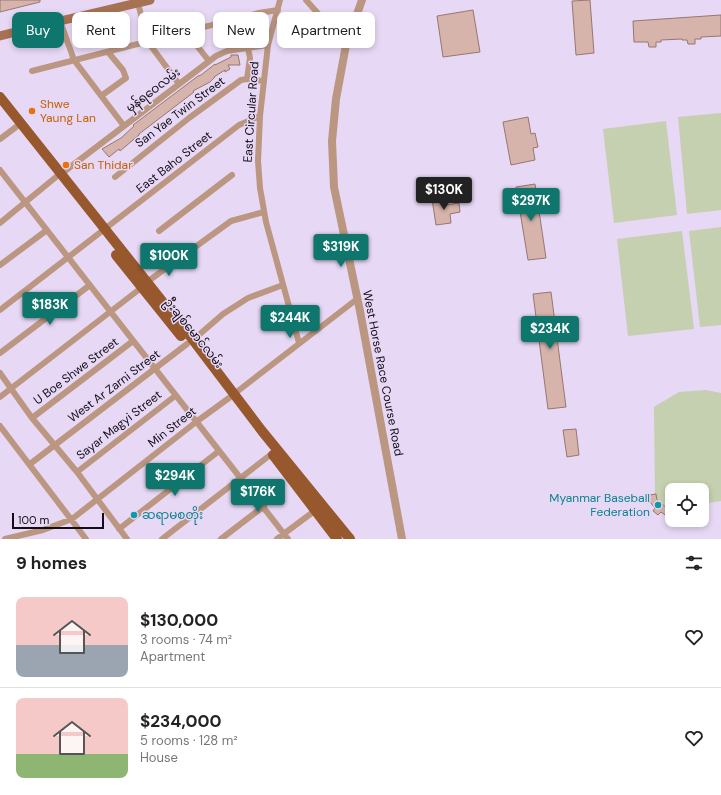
<!DOCTYPE html>
<meta charset="utf-8">
<style>
body{margin:0;font-family:"DM Sans","Noto Sans Myanmar",sans-serif;background:#f6f6f6;color:#222;height:100vh;display:flex;flex-direction:column;font-size:15px;white-space:nowrap}
*{box-sizing:border-box;margin:0}
p{font-size:13px;color:#767676}
.icon{flex:none;width:22px;height:22px;fill:none;stroke:currentColor;stroke-width:2;stroke-linecap:round;stroke-linejoin:round}
.map{position:relative;height:539px;overflow:hidden}
.side{display:flex;flex-direction:column;background:#fff;flex:1}
.side>*{flex:none}
.top-card{position:absolute;left:12px;top:12px;width:400px;height:36px;display:flex;gap:8px}
.tools{position:absolute;left:665px;top:483px;display:grid;gap:8px}
.tools a{display:grid;place-items:center;width:44px;height:44px;border-radius:8px;background:#fff;box-shadow:0 2px 6px #0003;font-size:20px}
.scale{position:absolute;left:12px;bottom:10px;width:92px;box-sizing:border-box;padding-left:4px;border:2px solid #120d17;border-top:0;font-size:11px;line-height:14px;white-space:nowrap;color:#120d17;-webkit-text-stroke:3px #e7d8f5;paint-order:stroke}
.price{position:absolute;translate:-50% -34px;padding:0 9px;border-radius:4px;background:#0f766e;color:#fff;font-size:13px;line-height:26px;filter:drop-shadow(0 1px 2px #0008)}
.price::after{content:'';position:absolute;left:50%;top:24px;width:12px;height:9px;margin-left:-6px;background:inherit;clip-path:polygon(0 0,100% 0,50% 100%)}
.price.on{background:#222;color:#fff}
ul{padding:0;list-style:none}
li{display:flex;align-items:center;gap:12px;height:100px;padding:0 16px}
li+li{border-top:1px solid #e0e0e0}
li span{display:grid;place-items:center;flex:none;width:112px;height:80px;border-radius:8px;color:#555}
li>.icon{margin-inline-start:auto}
span .icon{width:48px;height:48px;fill:#fffc;stroke-width:1}
li b{font-size:17px}
h2{display:flex;justify-content:space-between;align-items:center;height:48px;padding:0 16px;font-size:17px}
.chip{padding:0 14px;border-radius:8px;background:#fff;box-shadow:0 2px 6px #0003;font-size:14px;line-height:36px}
.chip.on{background:#0f766e;color:#fff}
.map>svg:first-child{display:block}
</style>
<div class="map">
<svg width="721" height="539" viewBox="0 0 721 539">
<rect width="100%" height="100%" fill="#e7d8f5"/>
<path fill="#c4d0af" d="M 721,113 L 721,210 L 687,214 L 678,117 Z
M 666,121 L 677,215 L 614,223 L 603,129 Z
M 721,227 L 721,325 L 700,327 L 689,231 Z
M 682,231 L 694,329 L 628,336 L 617,239 Z
M 706,390 L 721,393 L 721,501 L 702,504 L 702,490 L 672,490 L 672,508 L 668,508 L 655,498 L 654,407 L 679,392 Z"/>
<path fill="#d6b4ac" stroke="#977770" d="M 0,0 L 40,0 L 40,2 L 0,12 Z
M 590,0 L 594,53 L 576,55 L 572,1 Z
M 473,10 L 480,52 L 443,57 L 437,16 Z
M 721,15 L 721,36 L 701,37 L 701,39 L 695,39 L 695,44 L 688,44 L 687,40 L 682,40 L 682,39 L 661,40 L 661,42 L 656,42 L 656,47 L 649,47 L 648,42 L 634,42 L 633,21 Z
M 231,55 L 238,55 L 240,65 L 228,65 L 230,69 L 225,72 L 225,70 L 214,77 L 215,77 L 210,82 L 193,91 L 194,92 L 139,134 L 139,135 L 120,151 L 119,149 L 109,157 L 102,149 L 121,138 L 134,126 L 133,125 L 137,122 L 198,76 L 201,75 L 215,64 L 215,65 L 231,57 Z
M 528,117 L 531,134 L 535,133 L 538,147 L 533,148 L 535,160 L 511,165 L 503,122 Z
M 535,184 L 546,258 L 528,260 L 516,187 Z
M 445,197 L 446,205 L 459,203 L 460,212 L 450,214 L 451,223 L 436,225 L 432,199 Z
M 551,292 L 566,407 L 548,409 L 533,294 Z
M 576,429 L 579,455 L 567,457 L 563,430 Z
M 656,494 L 657,500 L 672,512 L 672,517 L 668,517 L 661,512 L 658,515 L 653,511 L 655,508 L 649,501 L 649,495 Z"/>
<g fill="none" stroke-linecap="round" stroke-linejoin="round">
<path stroke="#bb9681" stroke-width="6" d="M 280,0 L 268,45 L 260,116 L 258,161 L 260,188 L 266,222 L 299,343
M 306,0 L 346,45
M 138,3 L 148,42 L 179,84
M 60,21 L 74,60 L 124,126
M 186,32 L 209,61
M 32,71 L 259,13 L 278,10
M 247,79 L 250,58 L 248,48
M 101,96 L 126,78 L 123,70 L 108,52
M 0,139 L 16,127
M 0,170 L 288,539
M 61,174 L 216,56 L 227,51 L 268,45
M 115,177 L 189,118 L 241,80 L 247,79 L 263,81
M 0,223 L 56,177
M 159,231 L 232,175
M 0,265 L 47,230
M 147,282 L 231,221 L 264,212
M 0,310 L 239,125 L 260,116
M 193,340 L 223,314 L 248,298 L 283,285
M 0,353 L 90,285
M 0,373 L 32,418 L 77,472 L 127,539
M 234,394 L 357,299
M 0,397 L 141,288
M 32,418 L 133,341
M 0,426 L 86,539
M 30,464 L 187,344
M 77,472 L 175,396
M 119,529 L 219,451
M 5,539 L 43,530 L 72,519 L 196,422 L 229,398
M 162,539 L 274,452
M 221,539 L 264,506
M 277,539 L 317,509"/>
<path stroke="#bb9681" stroke-width="8" d="M 362,0 L 346,45 L 336,99 L 332,141 L 334,187 L 360,311 L 402,539"/>
<path stroke="#a77253" stroke-width="9" d="M 0,36 L 60,21 L 150,0"/>
<path stroke="#97582e" stroke-width="10" d="M 0,97 L 193,340 L 262,431 L 350,539
M 116,255 L 181,336
M 273,455 L 337,539"/>
</g>
<g fill="#e8710a" stroke="#e7d8f5" stroke-width="1.5">
<circle cx="32" cy="111" r="4"/>
<circle cx="66" cy="165" r="4"/>
</g>
<g fill="#0f9aa8" stroke="#e7d8f5" stroke-width="1.5">
<circle cx="658" cy="505" r="4"/>
<circle cx="134" cy="515" r="4"/>
</g>
<g text-anchor="middle" stroke-width="3" stroke-linejoin="round" paint-order="stroke">
<g font-size="12" fill="#120d17" stroke="#e7d8f5">
<text transform="translate(153 90) rotate(-37)" y="4">မှန်ရဝေလမ်း</text>
<text transform="translate(180 112) rotate(-37)" y="4">San Yae Twin Street</text>
<text transform="translate(251 112) rotate(-86)" y="4">East Circular Road</text>
<text transform="translate(174 162) rotate(-38)" y="4">East Baho Street</text>
<text transform="translate(194 333) rotate(51)" y="4">ဦးချစ်မောင်လမ်း</text>
<text transform="translate(76 371) rotate(-37)" y="4">U Boe Shwe Street</text>
<text transform="translate(383 373) rotate(79)" y="4">West Horse Race Course Road</text>
<text transform="translate(114 386) rotate(-37)" y="4">West Ar Zarni Street</text>
<text transform="translate(119 425) rotate(-38)" y="4">Sayar Magyi Street</text>
<text transform="translate(172 427) rotate(-38)" y="4">Min Street</text>
</g>
<g font-size="12" fill="#c56008" stroke="#e7d8f5" text-anchor="start">
<text x="40" y="108">Shwe<tspan x="40" dy="14">Yaung Lan</tspan></text>
<text x="74" y="169">San Thidar</text>
</g>
<g font-size="12" fill="#0d838f" stroke="#e7d8f5" text-anchor="end">
<text x="650" y="502">Myanmar Baseball<tspan x="650" dy="14">Federation</tspan></text>
<text x="142" y="519" text-anchor="start">ဆရာမစတိုး</text>
</g>
</g>
</svg>
<div class="tools">
<a><svg class="icon" aria-label="locate" viewBox="0 0 24 24"><circle cx="12" cy="12" r="6"/><path d="M12 2v4M12 18v4M2 12h4M18 12h4"/></svg></a>
</div>
<div class="scale">100 m</div>
<b class="price on" style="left:444px;top:211px">$130K</b>
<b class="price" style="left:531px;top:222px">$297K</b>
<b class="price" style="left:341px;top:268px">$319K</b>
<b class="price" style="left:169px;top:277px">$100K</b>
<b class="price" style="left:50px;top:326px">$183K</b>
<b class="price" style="left:290px;top:339px">$244K</b>
<b class="price" style="left:550px;top:350px">$234K</b>
<b class="price" style="left:175px;top:497px">$294K</b>
<b class="price" style="left:258px;top:513px">$176K</b>
<div class="top-card">
<a class="chip on">Buy</a>
<a class="chip">Rent</a>
<a class="chip">Filters</a>
<a class="chip">New</a>
<a class="chip">Apartment</a>
</div>
</div>
<section class="side">
<h2>9 homes<svg class="icon" aria-label="filters" viewBox="0 0 24 24"><path d="M4 7h16M4 17h16"/><circle cx="9" cy="7" r="2"/><circle cx="15" cy="17" r="2"/></svg></h2>
<ul>
<li><span style="background:linear-gradient(#f6c9c9 60%,#9aa5b1 0)"><svg class="icon" aria-label="home" viewBox="0 0 24 24"><path d="M3 11l9-7 9 7M6 9v11h12V9"/></svg></span><div><b>$130,000</b><p>3 rooms · 74 m²</p><p>Apartment</p></div><svg class="icon" aria-label="heart" viewBox="0 0 24 24"><path d="M12 20l-8-8c-3-5 5-10 8-4 3-6 11-1 8 4z"/></svg></li>
<li><span style="background:linear-gradient(#f6c9c9 70%,#8fb573 0)"><svg class="icon" aria-label="home" viewBox="0 0 24 24"><path d="M3 11l9-7 9 7M6 9v11h12V9"/></svg></span><div><b>$234,000</b><p>5 rooms · 128 m²</p><p>House</p></div><svg class="icon" aria-label="heart" viewBox="0 0 24 24"><path d="M12 20l-8-8c-3-5 5-10 8-4 3-6 11-1 8 4z"/></svg></li>
</ul>
</section>
